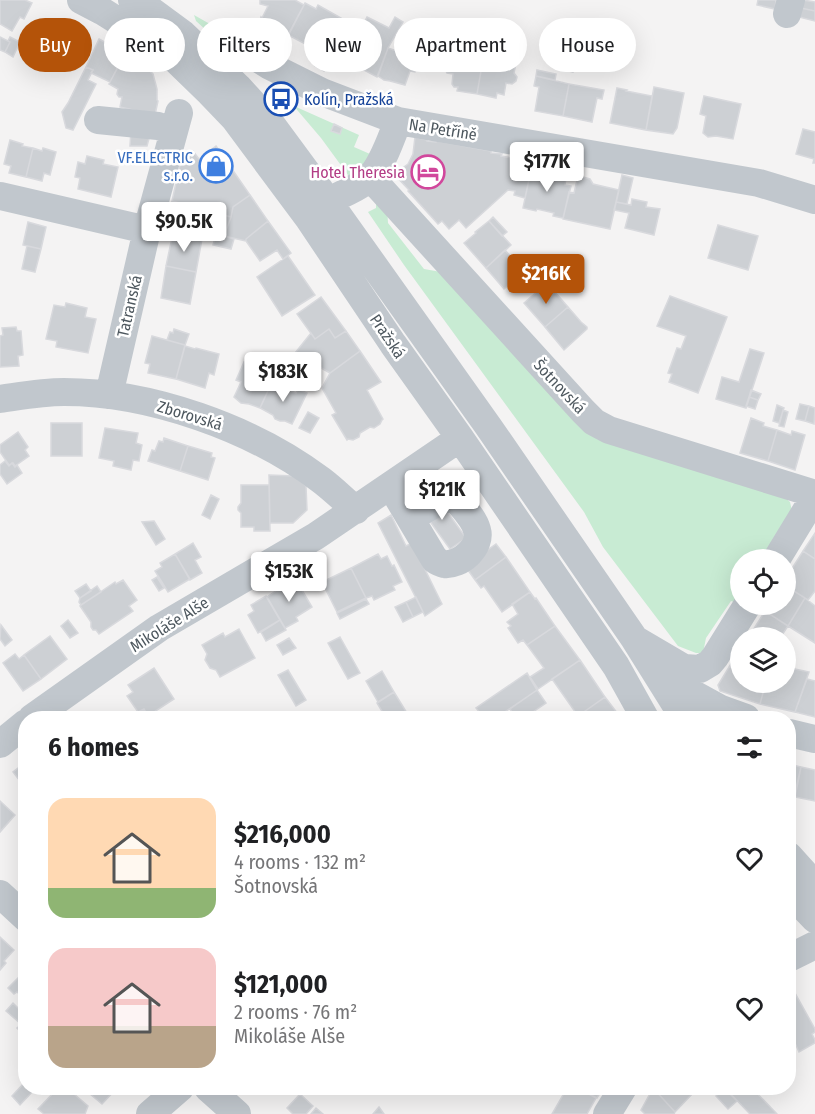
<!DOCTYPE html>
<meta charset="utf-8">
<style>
body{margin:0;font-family:"Fira Sans Condensed",sans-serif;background:#f6f6f6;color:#202124;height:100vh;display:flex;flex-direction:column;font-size:22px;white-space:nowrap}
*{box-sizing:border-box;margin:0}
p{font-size:20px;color:#757577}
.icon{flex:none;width:33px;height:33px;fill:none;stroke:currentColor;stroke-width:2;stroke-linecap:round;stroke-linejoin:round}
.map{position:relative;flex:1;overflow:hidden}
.sheet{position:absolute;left:18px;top:711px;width:778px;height:384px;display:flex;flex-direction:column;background:#fff;border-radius:24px;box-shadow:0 6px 24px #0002}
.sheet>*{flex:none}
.top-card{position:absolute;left:18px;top:18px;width:780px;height:54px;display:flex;gap:12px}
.fabs{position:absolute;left:730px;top:549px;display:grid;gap:12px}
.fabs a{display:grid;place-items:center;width:66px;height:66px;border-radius:50%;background:#fff;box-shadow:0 6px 24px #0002;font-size:30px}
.price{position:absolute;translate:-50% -51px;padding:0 14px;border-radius:6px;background:#fff;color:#222;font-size:20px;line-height:39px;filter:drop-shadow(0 2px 3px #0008)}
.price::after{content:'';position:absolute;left:50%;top:36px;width:18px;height:14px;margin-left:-9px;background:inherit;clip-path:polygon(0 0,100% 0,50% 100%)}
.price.active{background:#b45309;color:#fff}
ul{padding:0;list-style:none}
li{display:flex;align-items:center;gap:18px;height:150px;padding:0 30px}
li span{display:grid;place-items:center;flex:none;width:168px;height:120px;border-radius:18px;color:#555}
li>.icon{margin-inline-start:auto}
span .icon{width:72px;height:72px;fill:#fffc;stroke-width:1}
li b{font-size:26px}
h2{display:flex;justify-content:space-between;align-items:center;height:72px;padding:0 30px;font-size:26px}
.pill{padding:0 21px;border-radius:27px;background:#fff;box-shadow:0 6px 24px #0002;font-size:21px;line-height:54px}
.pill.active{background:#b45309;color:#fff}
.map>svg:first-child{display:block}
</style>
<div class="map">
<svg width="815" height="1114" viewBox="0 0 815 1114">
<rect width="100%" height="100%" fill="#f4f3f3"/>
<path fill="#c8ebd3" d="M 194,15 L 224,32 L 218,41 L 196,21 Z
M 275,84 L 297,91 L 294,106 L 359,135 L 354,147 L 370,154 L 361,172 L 351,179 L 321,138 Z
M 376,195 L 387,207 L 388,223 L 424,269 L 441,272 L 597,439 L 781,494 L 790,502 L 792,511 L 763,559 L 741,560 L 741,596 L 737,603 L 731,601 L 706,638 L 703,653 L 696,653 L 678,646 L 603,547 L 584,512 L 404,265 L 368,212 L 376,208 Z"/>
<path fill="#cdd0d4" stroke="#d8d9dd" stroke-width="1.5" d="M 0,0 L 25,0 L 32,3 L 24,19 L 20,17 L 12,31 L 0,24 Z
M 260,0 L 295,0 L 304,5 L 288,36 L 284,32 L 283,33 L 278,29 L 273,28 L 273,27 L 263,22 L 262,23 L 260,21 L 261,17 L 262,18 L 268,6 L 260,4 Z
M 758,0 L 776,0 L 775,9 L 757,5 Z
M 803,0 L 815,2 L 815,11 L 801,8 Z
M 305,3 L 316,9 L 318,5 L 341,18 L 328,43 L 321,40 L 315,49 L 288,35 Z
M 801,8 L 815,11 L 815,21 L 799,17 Z
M 367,17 L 389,28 L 395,17 L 403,22 L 388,48 L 377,77 L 345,60 Z
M 0,37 L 10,42 L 5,52 L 0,50 Z
M 10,37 L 20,42 L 13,57 L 5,52 L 10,42 L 8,41 Z
M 99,39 L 125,53 L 110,82 L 91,73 L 93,70 L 86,67 Z
M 388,48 L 420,59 L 415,72 L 410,71 L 405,85 L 390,81 L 384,80 L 378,76 Z
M 452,48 L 484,54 L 477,94 L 457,91 L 458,87 L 454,87 L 452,84 L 453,74 L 447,73 L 445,69 L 446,64 L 449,61 Z
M 323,49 L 333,54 L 324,71 L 315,66 Z
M 579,51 L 595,56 L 592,67 L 576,61 Z
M 126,52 L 139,59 L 138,60 L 153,74 L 157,89 L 157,100 L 158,101 L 155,115 L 120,107 L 122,97 L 119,97 L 117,94 L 118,89 L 109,84 Z
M 484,54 L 514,59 L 516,63 L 514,73 L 517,77 L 516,81 L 512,84 L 506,83 L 504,95 L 497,93 L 496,98 L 477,94 Z
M 560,60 L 576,64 L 573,72 L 558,68 Z
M 86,67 L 93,70 L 88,80 L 96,84 L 73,130 L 66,128 L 62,112 L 68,103 Z
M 537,70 L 556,74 L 555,80 L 536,76 Z
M 536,76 L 569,84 L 563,116 L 535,111 L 539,87 L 534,86 Z
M 569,84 L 604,90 L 602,99 L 597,98 L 592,122 L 563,116 Z
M 654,87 L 684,93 L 677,128 L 673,134 L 646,130 Z
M 617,88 L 627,90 L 626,91 L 652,96 L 646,130 L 610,123 Z
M 704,96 L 741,104 L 733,139 L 716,136 L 708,137 L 703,133 L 706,116 L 700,114 Z
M 334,124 L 342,128 L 340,134 L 331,131 Z
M 803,129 L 815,132 L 815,163 L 813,163 L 814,159 L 796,154 Z
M 131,130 L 151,131 L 147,146 L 130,146 Z
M 415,137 L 427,140 L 427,141 L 436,142 L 437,141 L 491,151 L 491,153 L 502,154 L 501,156 L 512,158 L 511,163 L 522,165 L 521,168 L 531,170 L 525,198 L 514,195 L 515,191 L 508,190 L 466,228 L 459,220 L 449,229 L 442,221 L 438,224 L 408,191 L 409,190 L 394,174 L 408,164 L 413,154 Z
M 10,140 L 23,144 L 22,146 L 33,148 L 26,177 L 9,173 L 11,166 L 4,164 Z
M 216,146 L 250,195 L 233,207 L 231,217 L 172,201 L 180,165 L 183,160 L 193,151 L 199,159 Z
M 33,148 L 42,151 L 43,148 L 56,152 L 50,175 L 44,173 L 42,181 L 26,177 Z
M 87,156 L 104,160 L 103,164 L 118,167 L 111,197 L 78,189 L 80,178 L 75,177 L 78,162 L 85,164 Z
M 548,169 L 558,171 L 560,177 L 566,178 L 565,185 L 571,186 L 563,218 L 553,216 L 554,213 L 537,209 L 536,211 L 523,208 L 531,170 L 543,173 Z
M 622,175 L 633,178 L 627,204 L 616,202 Z
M 583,177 L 590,179 L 593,184 L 619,190 L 610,229 L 563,219 L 569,192 L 574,193 L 577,180 Z
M 250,195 L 268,221 L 246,239 L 246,241 L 224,236 L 231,217 L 233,207 Z
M 632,199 L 647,202 L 646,207 L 660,209 L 654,235 L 625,228 L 629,213 L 614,210 L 616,202 L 631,205 Z
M 172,201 L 231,217 L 224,236 L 167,221 Z
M 493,217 L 507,232 L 502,236 L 489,221 Z
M 268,221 L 291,253 L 283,259 L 277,250 L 260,261 L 246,241 L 246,239 Z
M 489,221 L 511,245 L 486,268 L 464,243 L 476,233 L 475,232 Z
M 28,222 L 46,227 L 41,249 L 23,245 Z
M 718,225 L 758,236 L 748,270 L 708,258 Z
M 173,233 L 202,239 L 196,272 L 166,266 Z
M 216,234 L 234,239 L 231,249 L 213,245 Z
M 27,246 L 41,249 L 35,272 L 22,269 Z
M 505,250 L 524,271 L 504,289 L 486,268 Z
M 288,256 L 315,295 L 282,316 L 257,277 Z
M 166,266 L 196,272 L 190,304 L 161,298 Z
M 547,283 L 568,307 L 545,327 L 524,303 Z
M 670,296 L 727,317 L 698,393 L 669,382 L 672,374 L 668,373 L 677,348 L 681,349 L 686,336 L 657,326 Z
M 321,297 L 346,331 L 335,338 L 329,329 L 315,339 L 297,314 Z
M 66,303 L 87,308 L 85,317 L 96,319 L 88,353 L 56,347 L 57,341 L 46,339 L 54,305 L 65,307 Z
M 568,307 L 581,322 L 587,327 L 587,329 L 564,350 L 545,327 Z
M 16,327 L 17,331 L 21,331 L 23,355 L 18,356 L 19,366 L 0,367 L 0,336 L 3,335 L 2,328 Z
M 174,329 L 189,334 L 185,345 L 167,340 L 170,332 L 173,333 Z
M 329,329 L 335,338 L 346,331 L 360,351 L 330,373 L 295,353 L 311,333 L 315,339 Z
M 152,336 L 185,345 L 176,379 L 148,373 L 150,364 L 145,363 Z
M 185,346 L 195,349 L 196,348 L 219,354 L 214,375 L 209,373 L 205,388 L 176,379 Z
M 750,349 L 764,353 L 746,408 L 716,399 L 722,377 L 739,382 Z
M 360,351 L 381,382 L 367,390 L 383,419 L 382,420 L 380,424 L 374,428 L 370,427 L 360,433 L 359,437 L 353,440 L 348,439 L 347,440 L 332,415 L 336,413 L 322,388 L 330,373 Z
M 244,362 L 253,366 L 252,368 L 274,378 L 260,408 L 249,404 L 241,403 L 234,397 L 241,382 L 236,380 Z
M 272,382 L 296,393 L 298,389 L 307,393 L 292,424 L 285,421 L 280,421 L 275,419 L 273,415 L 260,408 Z
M 751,390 L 761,394 L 758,400 L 749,397 Z
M 749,397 L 758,400 L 755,409 L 746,406 Z
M 800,404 L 809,406 L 805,421 L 796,419 Z
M 777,405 L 784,408 L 779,423 L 773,421 Z
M 809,406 L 815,408 L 814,424 L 805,421 Z
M 783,410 L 788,412 L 784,427 L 779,426 Z
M 308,412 L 319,418 L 310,433 L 299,428 Z
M 751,418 L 764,423 L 763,426 L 777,430 L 768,461 L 740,453 Z
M 51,423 L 82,423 L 82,456 L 51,456 Z
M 105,428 L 138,433 L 136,443 L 142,445 L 139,461 L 133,460 L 131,470 L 113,466 L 114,461 L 99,458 Z
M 777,430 L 791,435 L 792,431 L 805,435 L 795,470 L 768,461 Z
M 18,432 L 28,447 L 25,450 L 29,456 L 15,466 L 13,463 L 9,465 L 0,452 L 0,445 Z
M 164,438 L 188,446 L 180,471 L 148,461 L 152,450 L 155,451 L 159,441 L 163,442 Z
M 188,446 L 212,453 L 211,457 L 215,458 L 208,480 L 180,471 Z
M 5,461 L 9,466 L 12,463 L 15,467 L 17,465 L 22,473 L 7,484 L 0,474 L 0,465 Z
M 269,475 L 295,476 L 306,486 L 307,510 L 293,523 L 270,523 Z
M 241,485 L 269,485 L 270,531 L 254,531 L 254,527 L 241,527 L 241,513 L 238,510 L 238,507 L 241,503 Z
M 434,493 L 466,538 L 450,549 L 418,505 Z
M 211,495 L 219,499 L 210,519 L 202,515 Z
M 391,515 L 406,546 L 412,543 L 442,604 L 425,616 L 378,523 Z
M 154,521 L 165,539 L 156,545 L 142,522 Z
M 815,533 L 815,559 L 803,551 Z
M 193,543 L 201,557 L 195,560 L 202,573 L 190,580 L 175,554 Z
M 496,544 L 506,557 L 475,580 L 465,566 Z
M 803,551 L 815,559 L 815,591 L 808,600 L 786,586 L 786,578 Z
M 175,554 L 190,579 L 168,592 L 155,571 L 162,567 L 160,563 Z
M 378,554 L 381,559 L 387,556 L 392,566 L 394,565 L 402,582 L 393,586 L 395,590 L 374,600 L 372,596 L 366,598 L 351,568 Z
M 506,557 L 530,592 L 502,612 L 484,586 L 481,588 L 475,580 Z
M 351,568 L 366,598 L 337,612 L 322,582 Z
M 157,577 L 164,588 L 159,591 L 152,580 Z
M 123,580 L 137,600 L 129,606 L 133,611 L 99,634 L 96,630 L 93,630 L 91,627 L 91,622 L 80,606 L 115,582 L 116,584 Z
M 296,580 L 312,607 L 296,617 L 298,621 L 285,628 L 267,597 L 289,582 Z
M 86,584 L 91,591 L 80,598 L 75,591 Z
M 97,586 L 101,592 L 81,605 L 79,602 L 80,598 Z
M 786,586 L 805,598 L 788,626 L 765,611 L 769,604 L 786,604 Z
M 530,592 L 535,599 L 536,598 L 555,626 L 527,645 L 523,640 L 518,643 L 508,628 L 511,626 L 507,622 L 518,614 L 512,604 Z
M 266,596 L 280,620 L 258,633 L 248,615 L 254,611 L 251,605 Z
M 416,597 L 423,612 L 413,617 L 406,602 Z
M 805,598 L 815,606 L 815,643 L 788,626 Z
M 366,599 L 369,604 L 340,619 L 337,613 Z
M 406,602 L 413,617 L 403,622 L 395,607 Z
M 765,611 L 788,626 L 780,638 L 748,638 Z
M 68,620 L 78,633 L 70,638 L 61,626 Z
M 280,620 L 286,630 L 266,641 L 261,632 Z
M 1,625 L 12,640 L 5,646 L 0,639 Z
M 555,626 L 580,660 L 538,689 L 530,677 L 544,668 L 527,645 Z
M 239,629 L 255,658 L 220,677 L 216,670 L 210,668 L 205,660 L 207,654 L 202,645 L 223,633 L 225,637 Z
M 50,636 L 67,659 L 41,679 L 24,655 Z
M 340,637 L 360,673 L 348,679 L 328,643 Z
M 289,638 L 296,648 L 283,655 L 277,645 Z
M 741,648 L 741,669 L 729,667 Z
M 15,654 L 19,659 L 24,655 L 41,679 L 23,691 L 3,663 Z
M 580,660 L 605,697 L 578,716 L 552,679 Z
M 729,667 L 741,669 L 741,682 L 766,682 L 760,704 L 720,691 L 718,685 Z
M 786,667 L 809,672 L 795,712 L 760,704 L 766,682 L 786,682 Z
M 154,668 L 174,699 L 148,716 L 144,709 L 138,712 L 127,696 L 133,692 L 128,685 Z
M 288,670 L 306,700 L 296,706 L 278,675 Z
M 382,671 L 394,692 L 378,702 L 366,681 Z
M 527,673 L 537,690 L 496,718 L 484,718 L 476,708 Z
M 807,679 L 815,681 L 815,717 L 795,712 Z
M 537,690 L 546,703 L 524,718 L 516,718 L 510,709 Z
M 394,692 L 410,718 L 386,718 L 377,703 Z
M 605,697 L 621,718 L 580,718 L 578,716 Z
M 26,762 L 26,789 L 13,772 Z
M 789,764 L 801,767 L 794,797 L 789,796 Z
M 801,767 L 815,770 L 815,801 L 795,797 Z
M 0,801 L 15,815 L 0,832 Z
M 0,937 L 14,950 L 4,961 L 6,963 L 0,970 Z
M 20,976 L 24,979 L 26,977 L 26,1000 L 17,992 L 14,994 L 8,988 Z
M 789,984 L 790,984 L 815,1029 L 815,1032 L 812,1034 L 815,1040 L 815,1043 L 799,1052 L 795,1043 L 789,1046 Z
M 13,1003 L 22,1012 L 26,1008 L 26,1019 L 21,1024 L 6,1011 Z
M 24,1022 L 26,1023 L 26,1027 L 21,1032 L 17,1028 Z
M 26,1081 L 26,1088 L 31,1088 L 34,1090 L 20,1105 L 12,1096 Z
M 58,1088 L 68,1088 L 67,1088 L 88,1106 L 85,1114 L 44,1114 L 38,1109 Z
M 83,1088 L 117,1088 L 102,1104 Z
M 567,1088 L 578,1088 L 596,1098 L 587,1114 L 552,1114 Z
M 578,1088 L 603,1088 L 597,1098 Z
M 653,1088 L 690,1088 L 694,1092 L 675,1112 Z
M 653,1088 L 675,1112 L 674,1114 L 645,1114 L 641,1110 Z
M 724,1088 L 737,1101 L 728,1109 L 716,1096 Z
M 725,1088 L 752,1088 L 777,1114 L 750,1114 Z
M 300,1094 L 313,1106 L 306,1114 L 293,1114 L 287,1108 Z
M 379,1107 L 384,1114 L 373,1114 Z
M 316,1108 L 323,1114 L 311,1114 Z"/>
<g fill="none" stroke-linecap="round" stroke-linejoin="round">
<path stroke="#c1c7cd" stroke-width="28" d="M 81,0 L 102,11 L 161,48 L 177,61 L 210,93 L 234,118 L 309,219 L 393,344 L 460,438 L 616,666 L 645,718
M 132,0 L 149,9 L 183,34 L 238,87 L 269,121 L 328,201 L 488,426 L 634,638 L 684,718
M 787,14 L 791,0
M 228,40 L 270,66 L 322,92 L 398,121 L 759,183 L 815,200
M 98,120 L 158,126 L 173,131
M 370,177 L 583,411 L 594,422 L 609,430 L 815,494
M 0,196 L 147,230
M 328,201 C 342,194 359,188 370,177 C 383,164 391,138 398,121
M 109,395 L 147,230 L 179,113
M 0,399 C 21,396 42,392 64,392 C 150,392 252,428 321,480 C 333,489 344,500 356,510
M 391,486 L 435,560 C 437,561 442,564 444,564 C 460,566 482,547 477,530 C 474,518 463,508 455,498 L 447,497 L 410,518
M 776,560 L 815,496
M 638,641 L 684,668 L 700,669 L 710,663 L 715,657 L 748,604
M 662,667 L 690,692 L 721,709 L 746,718
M 32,718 L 159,628 L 316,536 L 460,438
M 789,733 L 815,739
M 0,744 L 26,723
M 789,856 L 815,885
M 789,892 L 815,919
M 0,894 L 26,918
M 789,958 L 815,945
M 208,1088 L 237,1114
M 150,1114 L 180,1088
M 607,1114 L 623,1088"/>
</g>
<defs>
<symbol id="bus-ring" viewBox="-11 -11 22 22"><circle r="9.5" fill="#fff" stroke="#1a4fb4" stroke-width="1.5"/><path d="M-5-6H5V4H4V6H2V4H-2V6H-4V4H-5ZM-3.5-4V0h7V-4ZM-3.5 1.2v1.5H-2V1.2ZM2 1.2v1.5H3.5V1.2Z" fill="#1a4fb4"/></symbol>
<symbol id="shop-ring" viewBox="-11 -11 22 22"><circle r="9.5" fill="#fff" stroke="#3f7fe0" stroke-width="1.5"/><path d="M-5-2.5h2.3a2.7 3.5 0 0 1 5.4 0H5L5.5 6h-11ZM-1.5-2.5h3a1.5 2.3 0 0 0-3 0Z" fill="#3f7fe0"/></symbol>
<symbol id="hotel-ring" viewBox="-11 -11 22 22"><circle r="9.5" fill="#fff" stroke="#d1479c" stroke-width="1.5"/><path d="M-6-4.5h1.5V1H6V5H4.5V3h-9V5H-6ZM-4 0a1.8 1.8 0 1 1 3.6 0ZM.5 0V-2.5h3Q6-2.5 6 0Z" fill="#d1479c"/></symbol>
</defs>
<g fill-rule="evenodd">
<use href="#bus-ring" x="262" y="80" width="38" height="38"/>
<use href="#shop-ring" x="197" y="147" width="38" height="38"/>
<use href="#hotel-ring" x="409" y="153" width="38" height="38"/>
</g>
<g text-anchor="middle" stroke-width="5" stroke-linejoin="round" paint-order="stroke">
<g font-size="16" fill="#164399" stroke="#fff" text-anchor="start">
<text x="304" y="105">Kolín, Pražská</text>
</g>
<g font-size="16" fill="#4d575e" stroke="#fff">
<text transform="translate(443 129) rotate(9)" y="6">Na Petříně</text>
<text transform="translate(129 306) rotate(-77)" y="6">Tatranská</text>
<text transform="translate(388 336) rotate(56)" y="6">Pražská</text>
<text transform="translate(560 386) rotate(47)" y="6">Šotnovská</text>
<text transform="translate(190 415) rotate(17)" y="6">Zborovská</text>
<text transform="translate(169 624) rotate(-32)" y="6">Mikoláše Alše</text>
</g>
<g font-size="16" fill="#366cbe" stroke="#fff" text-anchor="end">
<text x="193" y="163">VF.ELECTRIC<tspan x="193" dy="18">s.r.o.</tspan></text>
</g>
<g font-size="16" fill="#b23c85" stroke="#fff" text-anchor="end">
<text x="405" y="178">Hotel Theresia</text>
</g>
</g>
</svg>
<div class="fabs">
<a><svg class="icon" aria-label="locate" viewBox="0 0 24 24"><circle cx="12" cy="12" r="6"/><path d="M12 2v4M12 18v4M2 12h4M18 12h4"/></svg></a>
<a><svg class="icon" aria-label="layers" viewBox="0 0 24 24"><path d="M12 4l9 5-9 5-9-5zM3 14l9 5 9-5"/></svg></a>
</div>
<b class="price" style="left:547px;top:193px">$177K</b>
<b class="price" style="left:184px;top:253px">$90.5K</b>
<b class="price active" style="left:546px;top:305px">$216K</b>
<b class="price" style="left:283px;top:403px">$183K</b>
<b class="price" style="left:442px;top:521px">$121K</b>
<b class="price" style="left:289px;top:603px">$153K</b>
<div class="top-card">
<a class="pill active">Buy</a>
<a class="pill">Rent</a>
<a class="pill">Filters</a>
<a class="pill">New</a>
<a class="pill">Apartment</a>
<a class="pill">House</a>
</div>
<section class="sheet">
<h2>6 homes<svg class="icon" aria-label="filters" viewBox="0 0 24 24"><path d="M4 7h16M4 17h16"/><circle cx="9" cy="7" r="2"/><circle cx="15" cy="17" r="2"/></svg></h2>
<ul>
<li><span style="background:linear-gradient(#ffd9b3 75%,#8fb573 0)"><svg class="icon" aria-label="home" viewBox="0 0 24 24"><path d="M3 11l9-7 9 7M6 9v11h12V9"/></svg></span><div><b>$216,000</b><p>4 rooms · 132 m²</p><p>Šotnovská</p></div><svg class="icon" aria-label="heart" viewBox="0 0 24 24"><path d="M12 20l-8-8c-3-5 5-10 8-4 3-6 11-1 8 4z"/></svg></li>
<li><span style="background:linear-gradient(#f6c9c9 65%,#b9a48a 0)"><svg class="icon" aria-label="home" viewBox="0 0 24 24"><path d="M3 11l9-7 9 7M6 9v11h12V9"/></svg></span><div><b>$121,000</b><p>2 rooms · 76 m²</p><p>Mikoláše Alše</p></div><svg class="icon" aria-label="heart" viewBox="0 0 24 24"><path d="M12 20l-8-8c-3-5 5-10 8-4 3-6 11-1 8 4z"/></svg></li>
</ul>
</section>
</div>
